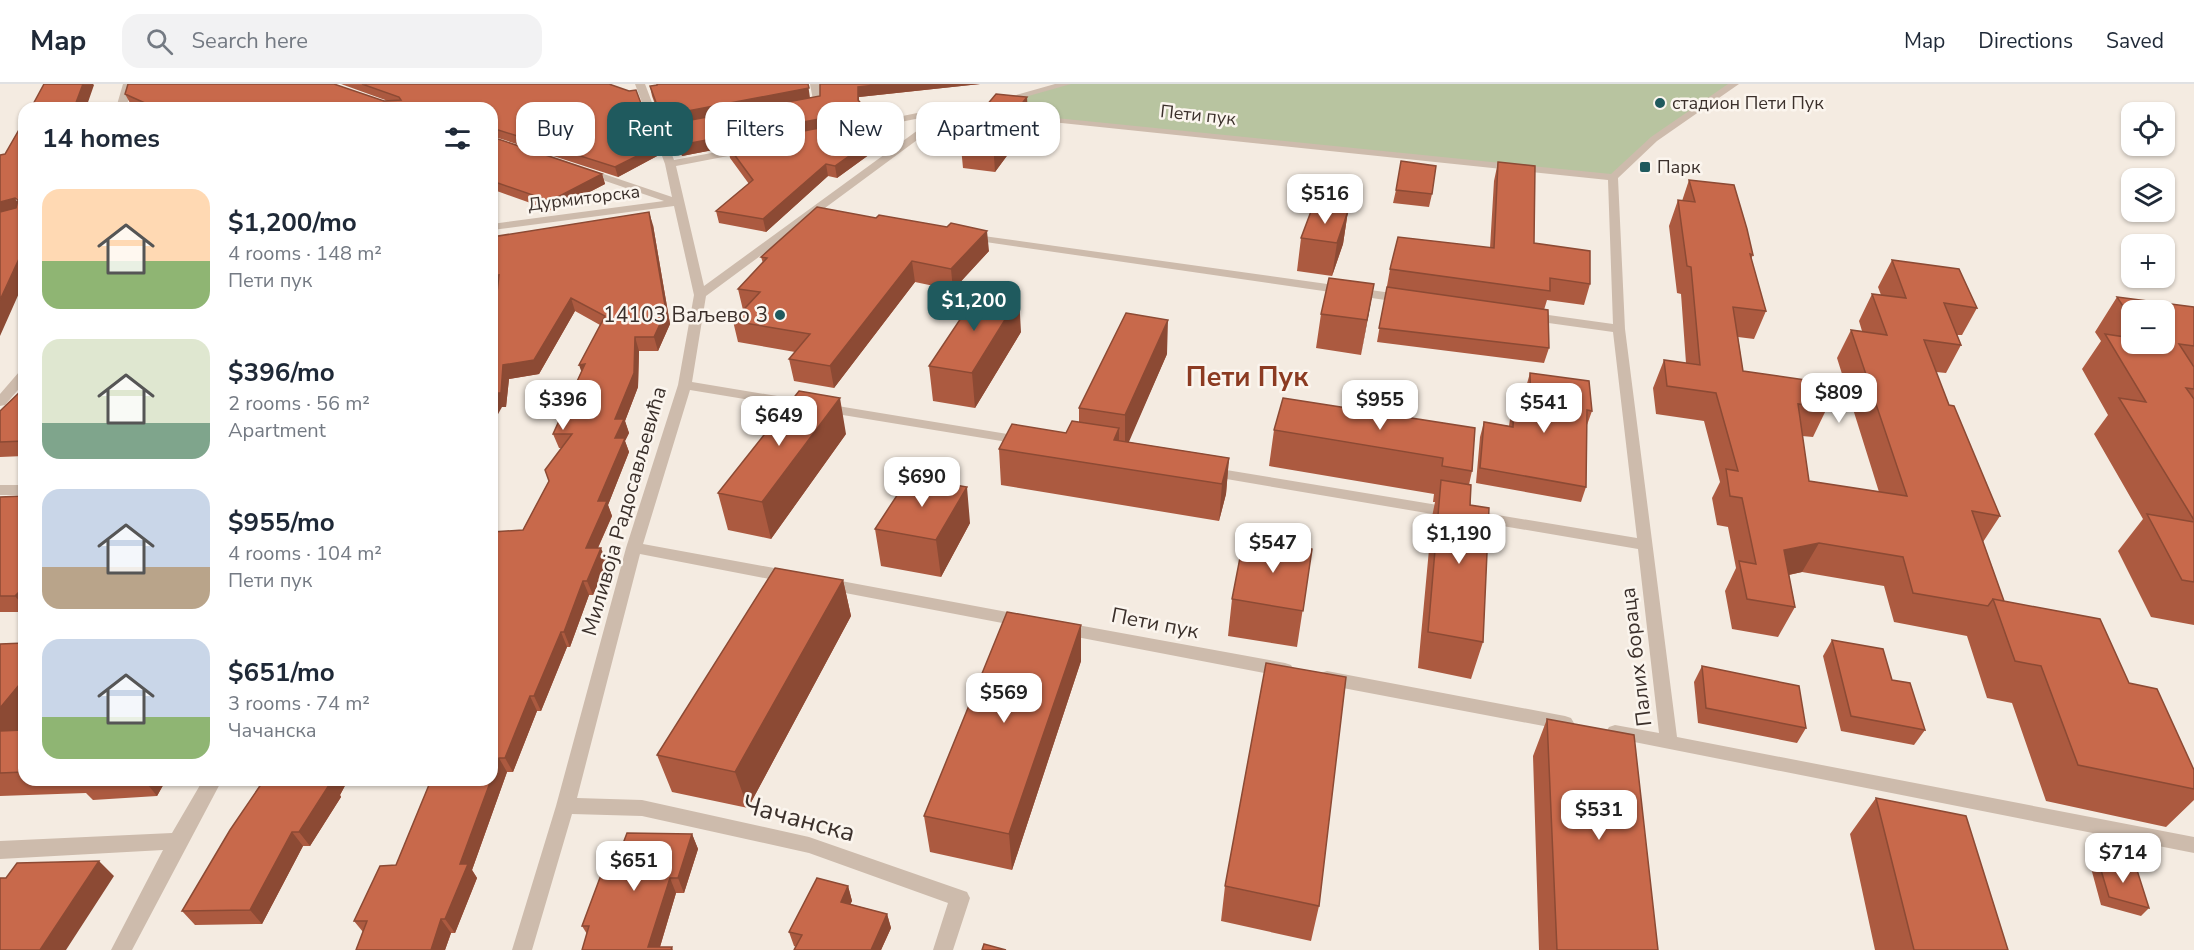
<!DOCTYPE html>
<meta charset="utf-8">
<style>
body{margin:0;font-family:"Nunito Sans",sans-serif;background:#f2f2f3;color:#1f2937;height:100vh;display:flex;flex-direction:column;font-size:22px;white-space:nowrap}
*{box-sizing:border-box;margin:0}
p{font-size:20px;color:#747a83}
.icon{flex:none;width:33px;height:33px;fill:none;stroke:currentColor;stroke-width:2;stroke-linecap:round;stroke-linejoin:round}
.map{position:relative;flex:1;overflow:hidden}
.side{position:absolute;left:18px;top:18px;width:480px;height:684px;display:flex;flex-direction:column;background:#fff;border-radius:18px;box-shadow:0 2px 4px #0004}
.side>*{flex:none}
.guide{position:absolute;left:516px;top:18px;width:570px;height:54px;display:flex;gap:12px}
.buttons{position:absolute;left:2121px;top:18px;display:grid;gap:12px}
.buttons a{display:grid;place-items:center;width:54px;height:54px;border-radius:12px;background:#fff;box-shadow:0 2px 4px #0004;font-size:30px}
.price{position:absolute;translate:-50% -51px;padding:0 14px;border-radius:12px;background:#fff;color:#222;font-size:20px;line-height:39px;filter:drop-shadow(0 2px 3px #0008)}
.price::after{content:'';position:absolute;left:50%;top:36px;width:18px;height:14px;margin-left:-9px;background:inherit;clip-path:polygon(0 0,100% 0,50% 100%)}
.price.on{background:#1f5a5e;color:#fff}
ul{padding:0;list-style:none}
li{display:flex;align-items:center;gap:18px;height:150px;padding:0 24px}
li span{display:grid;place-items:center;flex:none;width:168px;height:120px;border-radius:18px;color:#555}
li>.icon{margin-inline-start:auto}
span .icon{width:72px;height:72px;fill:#fffc;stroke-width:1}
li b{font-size:26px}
h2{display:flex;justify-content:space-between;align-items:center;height:72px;padding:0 24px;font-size:26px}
.chip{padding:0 21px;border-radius:18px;background:#fff;box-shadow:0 2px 4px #0004;font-size:21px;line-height:54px}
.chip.on{background:#1f5a5e;color:#fff}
header{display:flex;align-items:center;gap:36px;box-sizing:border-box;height:84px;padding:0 30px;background:#fff;border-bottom:2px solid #e0e1e3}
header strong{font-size:28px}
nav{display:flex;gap:33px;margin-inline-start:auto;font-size:21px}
.search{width:420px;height:54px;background:#f2f2f3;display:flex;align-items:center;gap:15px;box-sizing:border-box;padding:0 21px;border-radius:18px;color:#747a83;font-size:22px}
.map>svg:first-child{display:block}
</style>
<header>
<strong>Map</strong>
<div class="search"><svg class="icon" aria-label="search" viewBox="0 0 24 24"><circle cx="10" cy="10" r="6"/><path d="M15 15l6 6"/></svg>Search here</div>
<nav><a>Map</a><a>Directions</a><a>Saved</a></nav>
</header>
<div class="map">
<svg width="2194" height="866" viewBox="0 0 2194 866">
<rect width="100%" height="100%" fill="#f4ebe1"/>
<path fill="#b8c4a0" d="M 1066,0 L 1734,0 L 1654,55 L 1613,93 L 953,25 L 996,18 Z"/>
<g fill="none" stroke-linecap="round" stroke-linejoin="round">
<path fill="#cdbbac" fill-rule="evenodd" d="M 123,0 L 133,0 L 126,24 L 116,24 Z
M 635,0 L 645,0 L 674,76 L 749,62 L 754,65 L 749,68 L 676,82 L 704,202 L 940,30 L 861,46 L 858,45 L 858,41 L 947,23 L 1611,90 L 1651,53 L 1728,0 L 1739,0 L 1657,57 L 1618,94 L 1625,245 L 1677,653 L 2194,753 L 2194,769 L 1609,653 L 1606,648 L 1609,643 L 1615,641 L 1659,649 L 1638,465 L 1203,391 L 1201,388 L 1203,385 L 1208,383 L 1637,454 L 1613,248 L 1527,236 L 1521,232 L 1527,228 L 1613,240 L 1608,96 L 955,28 L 706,212 L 692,298 L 1025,353 L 1032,357 L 1025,361 L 690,306 L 643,460 L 790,487 L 796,489 L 798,493 L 796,497 L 790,499 L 640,470 L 577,714 L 642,716 L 809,753 L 967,808 L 970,814 L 953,866 L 933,866 L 948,819 L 809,769 L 642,732 L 572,730 L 532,866 L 512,866 L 556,722 L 626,464 L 678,301 L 694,211 L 674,122 L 492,146 L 492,140 L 664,117 L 582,89 L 581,87 L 586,84 L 672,113 L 665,80 Z
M 810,0 L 820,0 L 823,18 L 801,23 L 801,19 L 813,16 Z
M 1055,0 L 1071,0 L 1000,20 L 995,17 Z
M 969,150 L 1406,211 L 1412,215 L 1406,219 L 965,155 L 965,151 Z
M 24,287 L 24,299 L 5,321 L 0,322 L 0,310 L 19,288 Z
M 0,401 L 24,401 L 24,411 L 0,411 Z
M 825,494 L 1023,531 L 1029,533 L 1031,537 L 1029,541 L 1023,543 L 819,504 L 817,500 L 819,496 Z
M 1061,538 L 1285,579 L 1291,581 L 1294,586 L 1291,591 L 1285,593 L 1061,550 L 1055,548 L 1053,544 L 1055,540 Z
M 1327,587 L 1565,632 L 1571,634 L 1574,639 L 1571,644 L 1565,646 L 1327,601 L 1321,599 L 1318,594 L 1321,589 Z
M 203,696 L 222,696 L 132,866 L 111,866 L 163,766 L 0,775 L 0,757 L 172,749 Z"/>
</g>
<path fill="#ac5a40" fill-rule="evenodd" d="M 341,0 L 609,0 L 657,62 L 659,71 L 618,93 L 492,52 L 492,24 L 141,24 L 130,19 L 125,10 L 388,17 Z
M 820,0 L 980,0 L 859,13 L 859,17 L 867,26 L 868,34 L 888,57 L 837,94 L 828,92 L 766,148 L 719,139 L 716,127 L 749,100 L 730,74 L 728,63 L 682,72 L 677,61 L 672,64 L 665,42 L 663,42 L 652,12 L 650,2 L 810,14 L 820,12 Z
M 1027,13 L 1028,43 L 995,88 L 963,84 L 960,53 Z
M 492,53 L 602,90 L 605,100 L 553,127 L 494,106 L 492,107 Z
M 1498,78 L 1534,159 L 1590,200 L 1584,221 L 1547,216 L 1544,226 L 1549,264 L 1544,279 L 1377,258 L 1390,185 L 1490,164 L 1494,97 Z
M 1689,96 L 1753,171 L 1751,175 L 1766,227 L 1754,255 L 1738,253 L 1743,287 L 1827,324 L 1813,353 L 1802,352 L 1809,397 L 1879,408 L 1837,274 L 1851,246 L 1862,247 L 1859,237 L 1872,210 L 1881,211 L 1878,203 L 1892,176 L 1977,224 L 1962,251 L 1957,251 L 1961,261 L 1946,289 L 1936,288 L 1949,321 L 2000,432 L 1983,458 L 2004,517 L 2129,599 L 2194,686 L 2194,716 L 2166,743 L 2046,717 L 2012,619 L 1987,614 L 1967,552 L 1894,538 L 1884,502 L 1802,488 L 1789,491 L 1795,523 L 1778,553 L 1732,545 L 1725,507 L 1736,484 L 1728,443 L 1717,441 L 1712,414 L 1720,398 L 1704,337 L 1656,330 L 1653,304 L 1664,276 L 1686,279 L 1681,210 L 1677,209 L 1669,142 L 1678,116 L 1682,117 Z
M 1396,106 L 1432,110 L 1429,123 L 1393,119 Z
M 1348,127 L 1343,160 L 1332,192 L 1297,187 L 1301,154 Z
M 653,141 L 670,240 L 658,267 L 639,267 L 638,303 L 625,337 L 629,349 L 625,357 L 629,368 L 608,421 L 612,432 L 598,464 L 607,479 L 593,511 L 589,511 L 570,563 L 567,563 L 541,627 L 537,627 L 513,688 L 507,688 L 472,786 L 477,794 L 455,849 L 451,849 L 445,866 L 356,866 L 363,848 L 354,837 L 396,781 L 492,696 L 523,446 L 549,397 L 562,364 L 559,364 L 553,350 L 581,288 L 600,241 L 575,227 L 539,290 L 509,295 L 506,323 L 502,323 L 498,205 L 492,206 L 492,153 Z
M 989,167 L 953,206 L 915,198 L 834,304 L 794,297 L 789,275 L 795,268 L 738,258 L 733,237 L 744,226 L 743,226 L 738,205 L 763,179 L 761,173 Z
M 1374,200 L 1361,271 L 1316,264 L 1321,230 Z
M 2117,213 L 2194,223 L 2194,541 L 2151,533 L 2118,467 L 2143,435 L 2094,350 L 2108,331 L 2082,285 L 2101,257 L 2095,248 ZM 2132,226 L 2164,260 L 2132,260 Z
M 1021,248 L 975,324 L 933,317 L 929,282 Z
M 1167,270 L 1128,358 L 1229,374 L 1226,410 L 1219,437 L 1001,401 L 999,365 L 1066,349 L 1079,338 L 1079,324 Z
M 1530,289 L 1592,327 L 1587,341 L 1586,403 L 1581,418 L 1476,399 L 1480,353 L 1484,338 L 1509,342 L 1510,335 L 1514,320 L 1526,322 L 1526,303 Z
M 24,304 L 24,372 L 0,373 L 0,327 Z
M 1475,344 L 1472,387 L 1469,401 L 1483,558 L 1471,595 L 1418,584 L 1432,433 L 1435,418 L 1433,418 L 1434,410 L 1269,382 L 1274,346 Z
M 846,350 L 771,455 L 728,446 L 718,409 Z
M 24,412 L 24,528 L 0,528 L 0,413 Z
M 970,439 L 941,493 L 881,482 L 875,445 Z
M 1312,465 L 1297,563 L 1228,552 L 1232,515 Z
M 843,496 L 851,532 L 748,724 L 672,708 L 657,671 Z
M 1081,541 L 1081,577 L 1012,786 L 930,768 L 924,732 Z
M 1832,556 L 1892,596 L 1925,646 L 1914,661 L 1841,647 L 1823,572 Z
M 24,559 L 24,643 L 22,646 L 24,646 L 24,696 L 166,696 L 157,712 L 93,716 L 86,709 L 0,712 L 0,560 Z
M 1702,582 L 1806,644 L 1797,659 L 1698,639 L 1694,598 Z
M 1547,635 L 1658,866 L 1539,866 L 1533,672 Z
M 263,696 L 348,696 L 340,711 L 341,713 L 310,762 L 303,762 L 262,840 L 195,841 L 182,827 Z
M 1876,714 L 2008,866 L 1875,866 L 1850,750 Z
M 692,750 L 698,765 L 684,809 L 676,809 L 660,863 L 672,863 L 673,866 L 582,866 L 587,850 L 582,842 Z
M 2098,776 L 2149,824 L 2141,832 L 2101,821 L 2091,784 Z
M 848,802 L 852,817 L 850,820 L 887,830 L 891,844 L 881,866 L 794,866 L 796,863 L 794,862 L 789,848 Z
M 1225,802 L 1319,822 L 1311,857 L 1221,837 Z"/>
<path fill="#8c4a34" d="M 83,0 L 93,0 L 94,1 L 86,24 L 74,24 Z
M 808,0 L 810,14 L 663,42 L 661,32 Z
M 884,0 L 980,0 L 859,13 L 859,26 L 858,16 L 858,3 Z
M 1027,13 L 1028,43 L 995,88 L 993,57 Z
M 867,26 L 869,36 L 682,72 L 680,61 Z
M 887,45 L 888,57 L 837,94 L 835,82 Z
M 674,51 L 677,61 L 672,64 L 669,54 Z
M 657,62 L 659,71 L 618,93 L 615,83 Z
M 826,80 L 828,92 L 766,148 L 763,135 Z
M 602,90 L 605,100 L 553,127 L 550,117 Z
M 15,114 L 23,127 L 0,133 L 0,118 Z
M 1348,127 L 1343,160 L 1332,192 L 1337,159 Z
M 649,128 L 653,141 L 670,240 L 658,267 L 654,253 Z
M 987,147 L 989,167 L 953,206 L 951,185 Z
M 24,164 L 24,198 L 0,252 L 0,216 Z
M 912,177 L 915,198 L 834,304 L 830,282 Z
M 499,191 L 504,204 L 492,206 L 492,192 Z
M 1374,200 L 1368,234 L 1361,271 L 1367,236 Z
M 1019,213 L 1021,248 L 975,324 L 972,289 Z
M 571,214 L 575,227 L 539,290 L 509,295 L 506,323 L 502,323 L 492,341 L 492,317 L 503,281 Z
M 1168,236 L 1167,270 L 1125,367 L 1125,331 Z
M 635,253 L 639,267 L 638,303 L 625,337 L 629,349 L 625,357 L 629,368 L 608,421 L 612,432 L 591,479 L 586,464 L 598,417 L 615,354 L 615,335 Z
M 585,280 L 584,295 L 579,281 Z
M 840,314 L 846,350 L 771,455 L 762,418 Z
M 1119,344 L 1119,380 L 1114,356 Z
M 492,360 L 495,367 L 492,373 Z
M 1229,374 L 1226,410 L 1219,437 L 1222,400 Z
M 967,403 L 970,439 L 941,493 L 936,456 Z
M 1819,459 L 1802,488 L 1768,495 L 1784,466 Z
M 601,464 L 607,479 L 593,511 L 587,497 Z
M 843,496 L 851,532 L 748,724 L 735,688 Z
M 583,497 L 589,511 L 570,563 L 564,548 Z
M 20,507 L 24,511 L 24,523 L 15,512 Z
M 1081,541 L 1081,577 L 1012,786 L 1009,750 Z
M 561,548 L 567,563 L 541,627 L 534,612 Z
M 23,595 L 24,643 L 3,670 L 0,667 L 0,624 Z
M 530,612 L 537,627 L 513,688 L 505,674 Z
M 499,674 L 507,688 L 472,786 L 477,794 L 455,849 L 445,835 L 460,780 L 491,696 L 492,696 L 492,692 Z
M 144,696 L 166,696 L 157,712 Z
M 330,696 L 348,696 L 340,711 L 341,713 L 310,762 L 299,748 Z
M 292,748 L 303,762 L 262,840 L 250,826 Z
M 692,750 L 698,765 L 684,809 L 678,794 Z
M 99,777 L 114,792 L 66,866 L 40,866 Z
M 670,794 L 676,809 L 659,866 L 648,863 Z
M 848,802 L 852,817 L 845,832 L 841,818 Z
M 887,830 L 891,844 L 881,866 L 871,866 Z
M 441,835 L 451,849 L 445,866 L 431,866 Z"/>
<path fill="#c8694b" stroke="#8c4a34" stroke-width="1.5" d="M 44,0 L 83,0 L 74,24 L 31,24 Z
M 128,0 L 334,0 L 384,17 L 401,16 L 399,13 L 362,0 L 609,0 L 629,7 L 636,6 L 657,62 L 615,83 L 492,44 L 492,24 L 156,24 L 125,10 Z
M 657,0 L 808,0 L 809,4 L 661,32 L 650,2 L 657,1 Z
M 820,0 L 884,0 L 858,3 L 858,16 L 867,26 L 680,61 L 674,51 L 669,54 L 664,41 L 820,12 Z
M 996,10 L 1027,13 L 993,57 L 960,53 Z
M 875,33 L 887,45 L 835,82 L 826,80 L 763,135 L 716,127 L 753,96 L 728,62 Z
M 24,37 L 24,164 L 0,216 L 0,128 L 16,124 L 18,116 L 15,114 L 0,118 L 0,71 L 5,70 Z
M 492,53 L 602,90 L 550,117 L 492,97 Z
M 1401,77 L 1436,82 L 1432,110 L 1396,106 Z
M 1498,78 L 1535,82 L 1534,159 L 1590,167 L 1590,200 L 1550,194 L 1550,207 L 1390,185 L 1398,153 L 1494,164 Z
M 1689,96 L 1734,101 L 1747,145 L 1753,171 L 1750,170 L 1766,227 L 1733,223 L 1743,287 L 1819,298 L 1827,324 L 1798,320 L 1809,397 L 1907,412 L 1851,246 L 1887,251 L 1872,210 L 1906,214 L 1892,176 L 1959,185 L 1977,224 L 1944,219 L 1961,261 L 1924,256 L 1949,321 L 1954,322 L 2000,432 L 1972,427 L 2004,517 L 1993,515 L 1988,522 L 1913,509 L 1903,473 L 1819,459 L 1784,466 L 1795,523 L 1747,515 L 1739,477 L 1756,480 L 1742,414 L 1730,412 L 1726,385 L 1738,387 L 1716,309 L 1667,302 L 1664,276 L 1700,281 L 1691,183 L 1687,182 L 1678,116 L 1695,118 Z
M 1313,122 L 1348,127 L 1337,159 L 1301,154 Z
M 817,123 L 876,134 L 879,131 L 947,143 L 951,139 L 987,147 L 951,185 L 912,177 L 830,282 L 789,275 L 810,250 L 733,237 L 760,208 L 738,205 L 767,174 L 761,173 Z
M 649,128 L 666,227 L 654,253 L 635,253 L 634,289 L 615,335 L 624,335 L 615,354 L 625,354 L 598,417 L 607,417 L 586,464 L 601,464 L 587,497 L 583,497 L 564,548 L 561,548 L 534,612 L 530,612 L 505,674 L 499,674 L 492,692 L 492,448 L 523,446 L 549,397 L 545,386 L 572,350 L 553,350 L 585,280 L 579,281 L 605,232 L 571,214 L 534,276 L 503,281 L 501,309 L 497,309 L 492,317 L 492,254 L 499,191 L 492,192 L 492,153 Z
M 1329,194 L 1374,200 L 1367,236 L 1321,230 Z
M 1387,203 L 1548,226 L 1549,264 L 1379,244 Z
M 979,207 L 1019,213 L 972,289 L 929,282 Z
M 2117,213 L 2194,223 L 2194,262 L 2179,260 L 2194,283 L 2194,305 L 2186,304 L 2194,315 L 2194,436 L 2119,314 L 2146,318 L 2105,250 L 2132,254 L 2132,260 L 2164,260 L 2164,226 L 2132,226 L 2132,236 Z
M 1126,229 L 1168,236 L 1125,331 L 1079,324 Z
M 1530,289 L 1589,297 L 1592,327 L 1587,326 L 1586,403 L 1480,384 L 1484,338 L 1513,343 L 1514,320 L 1531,323 Z
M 24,304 L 24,357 L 0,358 L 0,327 Z
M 799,307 L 840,314 L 762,418 L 718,409 Z
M 1283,314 L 1475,344 L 1472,387 L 1442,382 L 1443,374 L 1274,346 Z
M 1072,337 L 1119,344 L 1114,356 L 1229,374 L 1222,400 L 999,365 L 1012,340 L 1066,349 Z
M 909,393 L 967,403 L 936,456 L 875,445 Z
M 1441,396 L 1471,401 L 1470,421 L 1489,424 L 1483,558 L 1428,548 Z
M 24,412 L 24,507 L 20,507 L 15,512 L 0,512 L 0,413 Z
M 2147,430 L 2194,438 L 2194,498 L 2182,496 Z
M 1244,453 L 1312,465 L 1303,527 L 1232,515 Z
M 775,484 L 843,496 L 735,688 L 657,671 Z
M 1993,515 L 2100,535 L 2129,599 L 2157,605 L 2194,686 L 2194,705 L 2078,681 L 2041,582 L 2015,577 Z
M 1007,528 L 1081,541 L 1009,750 L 924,732 Z
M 1832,556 L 1883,565 L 1892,596 L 1910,599 L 1925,646 L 1851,632 Z
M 24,559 L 24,595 L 0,624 L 0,560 Z
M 1266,579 L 1346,593 L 1319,822 L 1225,802 Z
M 1702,582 L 1799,602 L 1806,644 L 1706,624 Z
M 1547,635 L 1634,651 L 1658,866 L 1557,866 Z
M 24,646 L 24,688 L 0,689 L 0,647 Z
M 264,696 L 330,696 L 329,698 L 331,698 L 299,748 L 292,748 L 250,826 L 182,827 L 230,746 Z
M 431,696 L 491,696 L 460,780 L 468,780 L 445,835 L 441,835 L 431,866 L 356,866 L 367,837 L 354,837 L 380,782 L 396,781 Z
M 1876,714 L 1966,732 L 2008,866 L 1914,866 Z
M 627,749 L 692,750 L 678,794 L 670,794 L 648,863 L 672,863 L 671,866 L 582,866 L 589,842 L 582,842 L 601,791 L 611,791 Z
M 2098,776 L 2137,786 L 2149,824 L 2109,813 Z
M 99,777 L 40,866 L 0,866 L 0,794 L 6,794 L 17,779 Z
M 817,794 L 848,802 L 841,818 L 887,830 L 871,866 L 794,866 L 802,851 L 789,848 Z
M 984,860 L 1006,866 L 982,866 Z"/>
<g fill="#1f5a5e" stroke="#fbf5ee" stroke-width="2">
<circle cx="1660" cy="19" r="6"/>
<rect x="1639" y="77" width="12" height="12" rx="3"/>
<circle cx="780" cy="231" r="6"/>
</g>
<g text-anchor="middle" stroke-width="5" stroke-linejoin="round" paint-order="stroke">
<g font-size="18" fill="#3b302b" stroke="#fbf5ee" text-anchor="start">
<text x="1672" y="25">стадион Пети Пук</text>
<text x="1657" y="89">Парк</text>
</g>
<g font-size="18" fill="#3b302b" stroke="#fbf5ee">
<text transform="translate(1198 31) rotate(6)" y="6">Пети пук</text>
<text transform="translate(584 114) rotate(-7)" y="6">Дурмиторска</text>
</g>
<g font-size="21" fill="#3b302b" stroke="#fbf5ee" text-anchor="end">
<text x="768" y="238">14103 Ваљево 3</text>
</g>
<g font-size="21" fill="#3b302b" stroke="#fbf5ee">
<text transform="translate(624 427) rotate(-74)" y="7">Миливоја Радосављевића</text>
<text transform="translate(1155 539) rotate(11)" y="7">Пети пук</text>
<text transform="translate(1636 573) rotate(-97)" y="7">Палих бораца</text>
</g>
<g font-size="26" fill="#3b302b" stroke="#fbf5ee">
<text transform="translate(799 734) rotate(15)" y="9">Чачанска</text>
</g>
<g font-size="27" font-weight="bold" fill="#8c3b22" stroke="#fbf5ee">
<text x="1247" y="302">Пети Пук</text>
</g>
</g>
</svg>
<div class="buttons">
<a><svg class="icon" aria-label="locate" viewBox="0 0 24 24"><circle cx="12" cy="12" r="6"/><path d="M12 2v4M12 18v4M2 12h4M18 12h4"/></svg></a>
<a><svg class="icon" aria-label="layers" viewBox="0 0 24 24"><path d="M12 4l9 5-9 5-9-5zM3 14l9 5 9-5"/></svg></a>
<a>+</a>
<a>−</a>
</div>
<b class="price" style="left:1325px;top:141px">$516</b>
<b class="price on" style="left:974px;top:248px">$1,200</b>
<b class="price" style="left:1839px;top:340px">$809</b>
<b class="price" style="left:563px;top:347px">$396</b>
<b class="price" style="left:1380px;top:347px">$955</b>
<b class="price" style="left:1544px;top:350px">$541</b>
<b class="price" style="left:779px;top:363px">$649</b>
<b class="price" style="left:922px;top:424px">$690</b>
<b class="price" style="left:1459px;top:481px">$1,190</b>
<b class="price" style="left:1273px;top:490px">$547</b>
<b class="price" style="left:1004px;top:640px">$569</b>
<b class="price" style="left:1599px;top:757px">$531</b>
<b class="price" style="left:2123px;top:800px">$714</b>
<b class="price" style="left:634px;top:808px">$651</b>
<div class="guide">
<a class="chip">Buy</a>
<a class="chip on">Rent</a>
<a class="chip">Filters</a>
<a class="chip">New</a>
<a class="chip">Apartment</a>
</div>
<section class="side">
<h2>14 homes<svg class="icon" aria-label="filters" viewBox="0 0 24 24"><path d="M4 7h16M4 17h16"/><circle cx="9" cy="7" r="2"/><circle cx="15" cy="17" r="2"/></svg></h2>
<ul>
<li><span style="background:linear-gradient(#ffd9b3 60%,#8fb573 0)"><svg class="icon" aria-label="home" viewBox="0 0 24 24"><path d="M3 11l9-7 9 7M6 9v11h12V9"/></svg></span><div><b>$1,200/mo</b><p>4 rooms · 148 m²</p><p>Пети пук</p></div></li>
<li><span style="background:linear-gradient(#dfe7d0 70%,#7fa58c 0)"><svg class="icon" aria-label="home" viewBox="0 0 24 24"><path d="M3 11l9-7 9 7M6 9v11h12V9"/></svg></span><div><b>$396/mo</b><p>2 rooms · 56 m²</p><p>Apartment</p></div></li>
<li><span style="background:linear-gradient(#c9d6e8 65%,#b9a48a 0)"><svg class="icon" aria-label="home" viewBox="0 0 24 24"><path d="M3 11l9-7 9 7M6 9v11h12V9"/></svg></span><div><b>$955/mo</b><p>4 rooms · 104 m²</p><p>Пети пук</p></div></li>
<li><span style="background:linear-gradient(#c9d6e8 65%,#8fb573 0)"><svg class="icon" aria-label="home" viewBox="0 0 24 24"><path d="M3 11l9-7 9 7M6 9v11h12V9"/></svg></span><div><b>$651/mo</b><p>3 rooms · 74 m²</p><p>Чачанска</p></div></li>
</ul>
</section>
</div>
